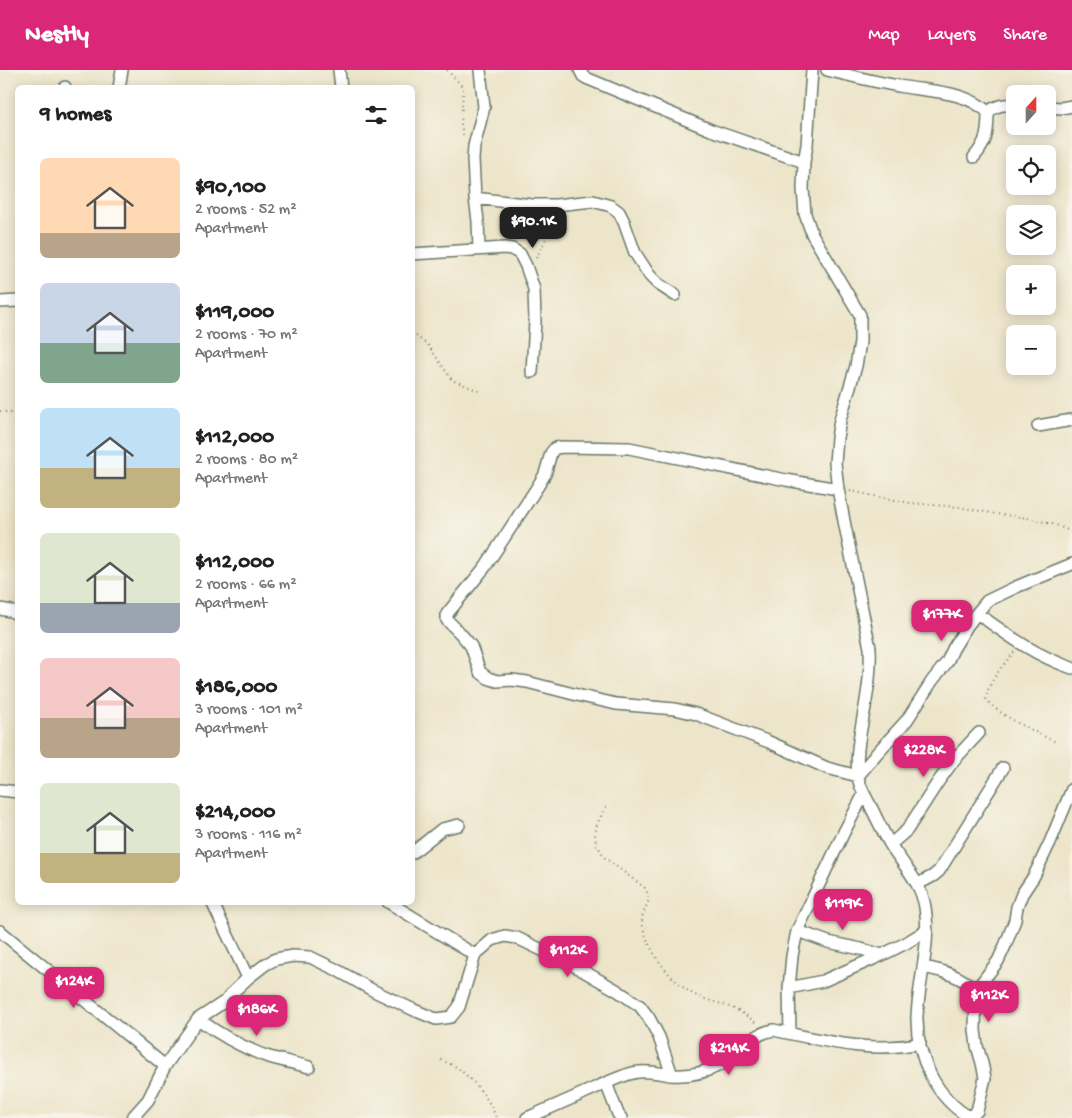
<!DOCTYPE html>
<meta charset="utf-8">
<style>
body{margin:0;font-family:"Gochi Hand",sans-serif;background:#f6f6f6;color:#222;height:100vh;display:flex;flex-direction:column;font-size:19px;white-space:nowrap}
*{box-sizing:border-box;margin:0}
p{font-size:16px;color:#767676}
.icon{flex:none;width:28px;height:28px;fill:none;stroke:currentColor;stroke-width:2;stroke-linecap:round;stroke-linejoin:round}
.map{position:relative;flex:1;overflow:hidden}
.panel{position:absolute;left:15px;top:15px;width:400px;height:820px;display:flex;flex-direction:column;background:#fff;border-radius:8px;box-shadow:0 2px 12px #0003}
.panel>*{flex:none}
.needle{width:32px;rotate:21deg}
.tools{position:absolute;left:1006px;top:15px;display:grid;gap:10px}
.tools a{display:grid;place-items:center;width:50px;height:50px;border-radius:8px;background:#fff;box-shadow:0 2px 12px #0003;font-size:25px}
.price{position:absolute;translate:-50% -42px;padding:0 11px;border-radius:10px;background:#db2777;color:#fff;font-size:16px;line-height:32px;filter:drop-shadow(0 1px 2px #0008)}
.price::after{content:'';position:absolute;left:50%;top:30px;width:15px;height:11px;margin-left:-8px;background:inherit;clip-path:polygon(0 0,100% 0,50% 100%)}
.price.current{background:#222;color:#fff}
ul{padding:0;list-style:none}
li{display:flex;align-items:center;gap:15px;height:125px;padding:0 25px}
li span{display:grid;place-items:center;flex:none;width:140px;height:100px;border-radius:8px;color:#555}
li>.icon{margin-inline-start:auto}
span .icon{width:60px;height:60px;fill:#fffc;stroke-width:1}
li b{font-size:21px}
h2{display:flex;justify-content:space-between;align-items:center;height:60px;padding:0 25px;font-size:21px}
header{display:flex;align-items:center;gap:30px;box-sizing:border-box;height:70px;padding:0 25px;background:#db2777;color:#fff}
header strong{font-size:24px}
nav{display:flex;gap:28px;margin-inline-start:auto;font-size:18px}
.map>svg:first-child{display:block}
</style>
<header>
<strong>Nestly</strong>
<nav><a>Map</a><a>Layers</a><a>Share</a></nav>
</header>
<div class="map">
<svg width="1072" height="1048" viewBox="0 0 1072 1048">
<rect width="100%" height="100%" fill="#f7f3e8"/>
<filter id="ink" filterUnits="userSpaceOnUse"><feTurbulence type="fractalNoise" baseFrequency=".02" numOctaves="2"/><feDisplacementMap in="SourceGraphic" scale="10" xChannelSelector="R" yChannelSelector="G"/><feConvolveMatrix kernelMatrix="1 2 1 2 8 2 1 2 1" color-interpolation-filters="sRGB"/></filter>
<filter id="wash" filterUnits="userSpaceOnUse"><feTurbulence type="fractalNoise" baseFrequency=".0096" numOctaves="4" result="noise"/><feDisplacementMap in="SourceGraphic" scale="20" xChannelSelector="R" yChannelSelector="G"/><feGaussianBlur stdDeviation="1.12" result="paint"/><feColorMatrix in="noise" values="0 0 0 0 0 0 0 0 0 0 0 0 0 0 0 0 0 1.4 0 .05"/><feComposite in="paint" operator="in"/></filter>
<g filter="url(#wash)">
<rect width="100%" height="100%" fill="#ede5ca"/>
</g>
<g filter="url(#ink)">
<g fill="none" stroke-linecap="round" stroke-linejoin="round">
<defs>
<path id="minor" d="M 339,0 L 341,18
M 580,0 L 583,6 L 586,8 L 711,60 L 804,92
M 812,0 L 807,75 L 804,92 L 803,119 L 805,144 L 812,164 L 860,245 L 860,272 L 856,296 L 840,350 L 837,368 L 835,393 L 838,419 L 845,456 L 870,578 C 871,596 869,613 866,631 C 862,656 855,680 858,706 C 859,717 866,727 871,737 C 877,749 883,762 890,774 C 903,795 921,812 925,837 C 931,873 919,909 917,946 C 916,986 936,1029 971,1048
M 827,0 C 851,6 875,12 899,16 C 929,22 964,20 988,42 C 988,62 987,72 974,87
M 65,17 L 65,18
M 119,18 L 122,0
M 1048,37 L 1061,38 L 1072,36
M 988,42 C 997,35 1004,34 1015,35
M 475,128 L 532,135 L 556,135 L 593,131 L 611,136 L 619,142 L 624,152 L 635,183 L 650,206 L 658,214 L 675,225
M 479,180 L 478,151 L 475,128 L 473,89 L 474,76 L 484,37 L 480,0
M 412,184 L 505,178 L 512,179 L 520,184 L 526,196 L 534,219 L 535,252 L 532,302
M 0,232 L 18,231
M 1038,356 L 1072,350
M 838,419 L 786,410 L 629,378 L 563,377 L 555,378 L 551,383 L 545,404 L 538,416 L 485,497 L 447,544 L 447,550 L 460,563 L 471,576 L 480,602 L 488,608 L 497,611 L 512,610 L 527,612 L 581,626 L 616,634 L 675,639 L 696,644 L 769,672 L 827,698 L 858,706 L 877,683 L 907,650 L 932,611 L 947,592 L 953,579 L 967,556 L 977,543 L 987,531 L 1016,517 L 1072,494
M 0,539 L 11,541 L 18,545
M 977,543 C 1009,566 1034,585 1072,598
M 0,720 L 18,722
M 891,774 L 907,760 L 938,712 L 954,690 L 979,663
M 412,783 L 442,759 L 459,755
M 918,814 L 933,806 L 939,801 L 1003,698
M 212,832 L 248,908
M 388,832 L 475,885
M 0,861 L 165,996
M 797,861 L 806,864 L 828,872 L 861,879 L 882,885
M 923,897 C 945,901 960,906 976,920 L 975,960 L 977,976 L 982,993 L 985,1008 L 977,1041 L 968,1048
M 789,918 L 823,911 L 882,885 L 906,873 L 927,860
M 976,920 L 998,891 L 1005,876 L 1015,850 L 1017,837 L 1022,824 L 1034,806 L 1051,770 L 1072,719
M 198,949 C 216,962 242,977 263,985 C 278,990 294,993 309,997
M 790,963 L 789,918 L 792,886 L 797,861 L 844,762 L 864,724
M 606,1013 L 618,1044 L 621,1048
M 132,1048 L 148,1030 L 165,996 L 198,949 L 227,930 L 231,924 L 248,908 L 266,894 L 276,889 L 293,886 L 310,887 L 335,899 L 374,921 L 414,940 L 436,949 L 451,947 L 459,937 L 475,885 L 492,870 L 505,866 L 517,868 L 573,895 L 618,921 L 640,936 L 649,948 L 659,967 L 672,1005
M 527,1048 C 550,1038 573,1028 597,1017 C 609,1012 626,1003 639,1002 C 650,1001 660,1003 670,1005 C 682,1006 699,1004 711,999 C 737,990 747,964 774,960 C 821,970 872,984 920,973"/>
</defs>
<use href="#minor" stroke="#677868" stroke-width="14"/>
<path stroke="#677868" stroke-width="2" stroke-dasharray="1 4" stroke-linecap="butt" d="M 447,0 L 462,16 L 463,20 L 461,55 L 464,68
M 536,188 L 545,171 L 553,147
M 412,263 L 428,275 L 452,310 L 479,321
M 0,341 L 18,344
M 850,421 L 910,433 L 959,437 L 996,444 L 1028,448 L 1056,455 L 1072,462
M 1014,582 C 1003,596 988,611 986,629 C 997,645 1038,663 1056,672
M 606,737 L 597,754 L 595,765 L 596,773 L 605,788 L 645,818 C 654,833 643,836 642,850 C 642,857 645,863 647,869 C 655,890 676,916 697,926 C 711,932 727,934 740,942 C 746,945 751,949 756,953
M 441,990 C 447,993 454,995 459,999 C 474,1011 490,1029 496,1048"/>
<use href="#minor" stroke="#fff" stroke-width="11"/>
</g>
</g>
</svg>
<div class="tools">
<a><svg class="needle" viewBox="-14 -14 28 28"><path d="M0-13l5 13h-10z" fill="#e53935"/><path d="M0 13l5-13h-10z" fill="#767676"/></svg></a>
<a><svg class="icon" aria-label="locate" viewBox="0 0 24 24"><circle cx="12" cy="12" r="6"/><path d="M12 2v4M12 18v4M2 12h4M18 12h4"/></svg></a>
<a><svg class="icon" aria-label="layers" viewBox="0 0 24 24"><path d="M12 4l9 5-9 5-9-5zM3 14l9 5 9-5"/></svg></a>
<a>+</a>
<a>−</a>
</div>
<b class="price current" style="left:533px;top:179px">$90.1K</b>
<b class="price" style="left:942px;top:572px">$177K</b>
<b class="price" style="left:924px;top:708px">$228K</b>
<b class="price" style="left:843px;top:861px">$119K</b>
<b class="price" style="left:568px;top:908px">$112K</b>
<b class="price" style="left:74px;top:939px">$124K</b>
<b class="price" style="left:989px;top:953px">$112K</b>
<b class="price" style="left:257px;top:967px">$186K</b>
<b class="price" style="left:729px;top:1006px">$214K</b>
<section class="panel">
<h2>9 homes<svg class="icon" aria-label="filters" viewBox="0 0 24 24"><path d="M4 7h16M4 17h16"/><circle cx="9" cy="7" r="2"/><circle cx="15" cy="17" r="2"/></svg></h2>
<ul>
<li><span style="background:linear-gradient(#ffd9b3 75%,#b9a48a 0)"><svg class="icon" aria-label="home" viewBox="0 0 24 24"><path d="M3 11l9-7 9 7M6 9v11h12V9"/></svg></span><div><b>$90,100</b><p>2 rooms · 52 m²</p><p>Apartment</p></div></li>
<li><span style="background:linear-gradient(#c9d6e8 60%,#7fa58c 0)"><svg class="icon" aria-label="home" viewBox="0 0 24 24"><path d="M3 11l9-7 9 7M6 9v11h12V9"/></svg></span><div><b>$119,000</b><p>2 rooms · 70 m²</p><p>Apartment</p></div></li>
<li><span style="background:linear-gradient(#bfe0f5 60%,#c2b280 0)"><svg class="icon" aria-label="home" viewBox="0 0 24 24"><path d="M3 11l9-7 9 7M6 9v11h12V9"/></svg></span><div><b>$112,000</b><p>2 rooms · 80 m²</p><p>Apartment</p></div></li>
<li><span style="background:linear-gradient(#dfe7d0 70%,#9aa5b1 0)"><svg class="icon" aria-label="home" viewBox="0 0 24 24"><path d="M3 11l9-7 9 7M6 9v11h12V9"/></svg></span><div><b>$112,000</b><p>2 rooms · 66 m²</p><p>Apartment</p></div></li>
<li><span style="background:linear-gradient(#f6c9c9 60%,#b9a48a 0)"><svg class="icon" aria-label="home" viewBox="0 0 24 24"><path d="M3 11l9-7 9 7M6 9v11h12V9"/></svg></span><div><b>$186,000</b><p>3 rooms · 101 m²</p><p>Apartment</p></div></li>
<li><span style="background:linear-gradient(#dfe7d0 70%,#c2b280 0)"><svg class="icon" aria-label="home" viewBox="0 0 24 24"><path d="M3 11l9-7 9 7M6 9v11h12V9"/></svg></span><div><b>$214,000</b><p>3 rooms · 116 m²</p><p>Apartment</p></div></li>
</ul>
</section>
</div>
